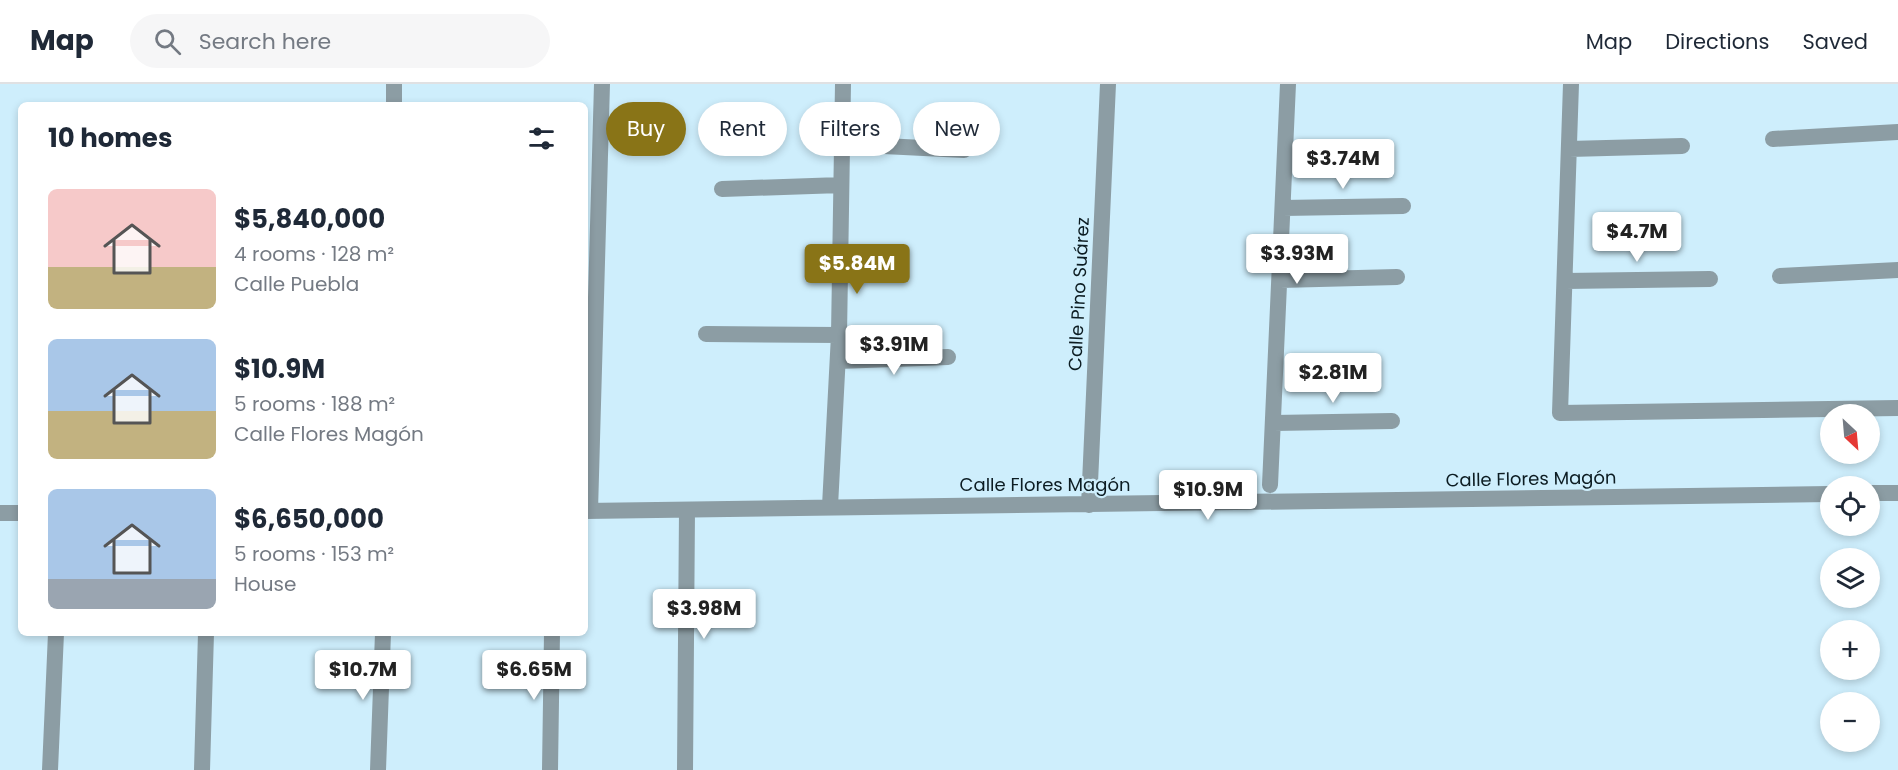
<!DOCTYPE html>
<meta charset="utf-8">
<style>
body{margin:0;font-family:Poppins,sans-serif;background:#f6f6f7;color:#1f2937;height:100vh;display:flex;flex-direction:column;font-size:22px;white-space:nowrap}
*{box-sizing:border-box;margin:0}
p{font-size:20px;color:#747a83}
.icon{flex:none;width:33px;height:33px;fill:none;stroke:currentColor;stroke-width:2;stroke-linecap:round;stroke-linejoin:round}
.map{position:relative;flex:1;overflow:hidden}
.panel{position:absolute;left:18px;top:18px;width:570px;height:534px;display:flex;flex-direction:column;background:#fff;border-radius:9px;box-shadow:0 3px 9px #0003}
.panel>*{flex:none}
.top-card{position:absolute;left:606px;top:18px;width:570px;height:54px;display:flex;gap:12px}
.needle{width:39px;rotate:154deg}
.fabs{position:absolute;left:1820px;top:320px;display:grid;gap:12px}
.fabs a{display:grid;place-items:center;width:60px;height:60px;border-radius:50%;background:#fff;box-shadow:0 3px 9px #0003;font-size:30px}
.price{position:absolute;translate:-50% -51px;padding:0 14px;border-radius:6px;background:#fff;color:#222;font-size:20px;line-height:39px;filter:drop-shadow(0 2px 3px #0008)}
.price::after{content:'';position:absolute;left:50%;top:36px;width:18px;height:14px;margin-left:-9px;background:inherit;clip-path:polygon(0 0,100% 0,50% 100%)}
.price.current{background:#897417;color:#fff}
ul{padding:0;list-style:none}
li{display:flex;align-items:center;gap:18px;height:150px;padding:0 30px}
li span{display:grid;place-items:center;flex:none;width:168px;height:120px;border-radius:9px;color:#555}
li>.icon{margin-inline-start:auto}
span .icon{width:72px;height:72px;fill:#fffc;stroke-width:1}
li b{font-size:26px}
h2{display:flex;justify-content:space-between;align-items:center;height:72px;padding:0 30px;font-size:26px}
.pill{padding:0 21px;border-radius:27px;background:#fff;box-shadow:0 3px 9px #0003;font-size:21px;line-height:54px}
.pill.current{background:#897417;color:#fff}
header{display:flex;align-items:center;gap:36px;box-sizing:border-box;height:84px;padding:0 30px;background:#fff;border-bottom:2px solid #e0e1e3}
header strong{font-size:28px}
nav{display:flex;gap:33px;margin-inline-start:auto;font-size:21px}
.search{width:420px;height:54px;background:#f6f6f7;display:flex;align-items:center;gap:15px;box-sizing:border-box;padding:0 21px;border-radius:33px;color:#747a83;font-size:22px}
.map>svg:first-child{display:block}
</style>
<header>
<strong>Map</strong>
<div class="search"><svg class="icon" aria-label="search" viewBox="0 0 24 24"><circle cx="10" cy="10" r="6"/><path d="M15 15l6 6"/></svg>Search here</div>
<nav><a>Map</a><a>Directions</a><a>Saved</a></nav>
</header>
<div class="map">
<svg width="1898" height="686" viewBox="0 0 1898 686">
<rect width="100%" height="100%" fill="#ceeefc"/>
<g fill="none" stroke-linecap="round" stroke-linejoin="round">
<path stroke="#8c9da4" stroke-width="16" d="M 1571,0 L 1560,329 L 1898,324
M 394,21 L 394,0
M 1773,55 L 1898,48
M 843,60 L 964,66
M 1569,65 L 1682,62
M 722,105 L 841,101
M 1283,124 L 1403,122
M 1780,192 L 1898,186
M 1280,196 L 1397,193
M 1565,197 L 1710,195
M 706,250 L 839,251
M 838,277 L 948,273
M 1274,339 L 1392,337
M 1270,401 L 1288,0
M 1869,409 L 1898,409
M 1089,421 L 1108,0
M 830,422 L 839,251 L 843,0
M 585,427 L 1830,410
M 590,427 L 602,0
M 0,429 L 21,429
M 50,686 L 56,549
M 202,686 L 206,549
M 378,686 L 383,549
M 550,686 L 552,549
M 685,686 L 687,426"/>
</g>
<g text-anchor="middle" stroke-width="4.5" stroke-linejoin="round" paint-order="stroke">
<g font-size="18" fill="#0c1c22" stroke="#ceeefc">
<text transform="translate(1079 210) rotate(-87)" y="6">Calle Pino Suárez</text>
<text transform="translate(1531 395) rotate(-1)" y="6">Calle Flores Magón</text>
<text x="1045" y="407">Calle Flores Magón</text>
</g>
</g>
</svg>
<div class="fabs">
<a><svg class="needle" viewBox="-14 -14 28 28"><path d="M0-13l5 13h-10z" fill="#e53935"/><path d="M0 13l5-13h-10z" fill="#747a83"/></svg></a>
<a><svg class="icon" aria-label="locate" viewBox="0 0 24 24"><circle cx="12" cy="12" r="6"/><path d="M12 2v4M12 18v4M2 12h4M18 12h4"/></svg></a>
<a><svg class="icon" aria-label="layers" viewBox="0 0 24 24"><path d="M12 4l9 5-9 5-9-5zM3 14l9 5 9-5"/></svg></a>
<a>+</a>
<a>−</a>
</div>
<b class="price" style="left:1343px;top:106px">$3.74M</b>
<b class="price" style="left:1637px;top:179px">$4.7M</b>
<b class="price" style="left:1297px;top:201px">$3.93M</b>
<b class="price current" style="left:857px;top:211px">$5.84M</b>
<b class="price" style="left:894px;top:292px">$3.91M</b>
<b class="price" style="left:1333px;top:320px">$2.81M</b>
<b class="price" style="left:1208px;top:437px">$10.9M</b>
<b class="price" style="left:704px;top:556px">$3.98M</b>
<b class="price" style="left:363px;top:617px">$10.7M</b>
<b class="price" style="left:534px;top:617px">$6.65M</b>
<div class="top-card">
<a class="pill current">Buy</a>
<a class="pill">Rent</a>
<a class="pill">Filters</a>
<a class="pill">New</a>
</div>
<section class="panel">
<h2>10 homes<svg class="icon" aria-label="filters" viewBox="0 0 24 24"><path d="M4 7h16M4 17h16"/><circle cx="9" cy="7" r="2"/><circle cx="15" cy="17" r="2"/></svg></h2>
<ul>
<li><span style="background:linear-gradient(#f6c9c9 65%,#c2b280 0)"><svg class="icon" aria-label="home" viewBox="0 0 24 24"><path d="M3 11l9-7 9 7M6 9v11h12V9"/></svg></span><div><b>$5,840,000</b><p>4 rooms · 128 m²</p><p>Calle Puebla</p></div></li>
<li><span style="background:linear-gradient(#a9c7e8 60%,#c2b280 0)"><svg class="icon" aria-label="home" viewBox="0 0 24 24"><path d="M3 11l9-7 9 7M6 9v11h12V9"/></svg></span><div><b>$10.9M</b><p>5 rooms · 188 m²</p><p>Calle Flores Magón</p></div></li>
<li><span style="background:linear-gradient(#a9c7e8 75%,#9aa5b1 0)"><svg class="icon" aria-label="home" viewBox="0 0 24 24"><path d="M3 11l9-7 9 7M6 9v11h12V9"/></svg></span><div><b>$6,650,000</b><p>5 rooms · 153 m²</p><p>House</p></div></li>
</ul>
</section>
</div>
